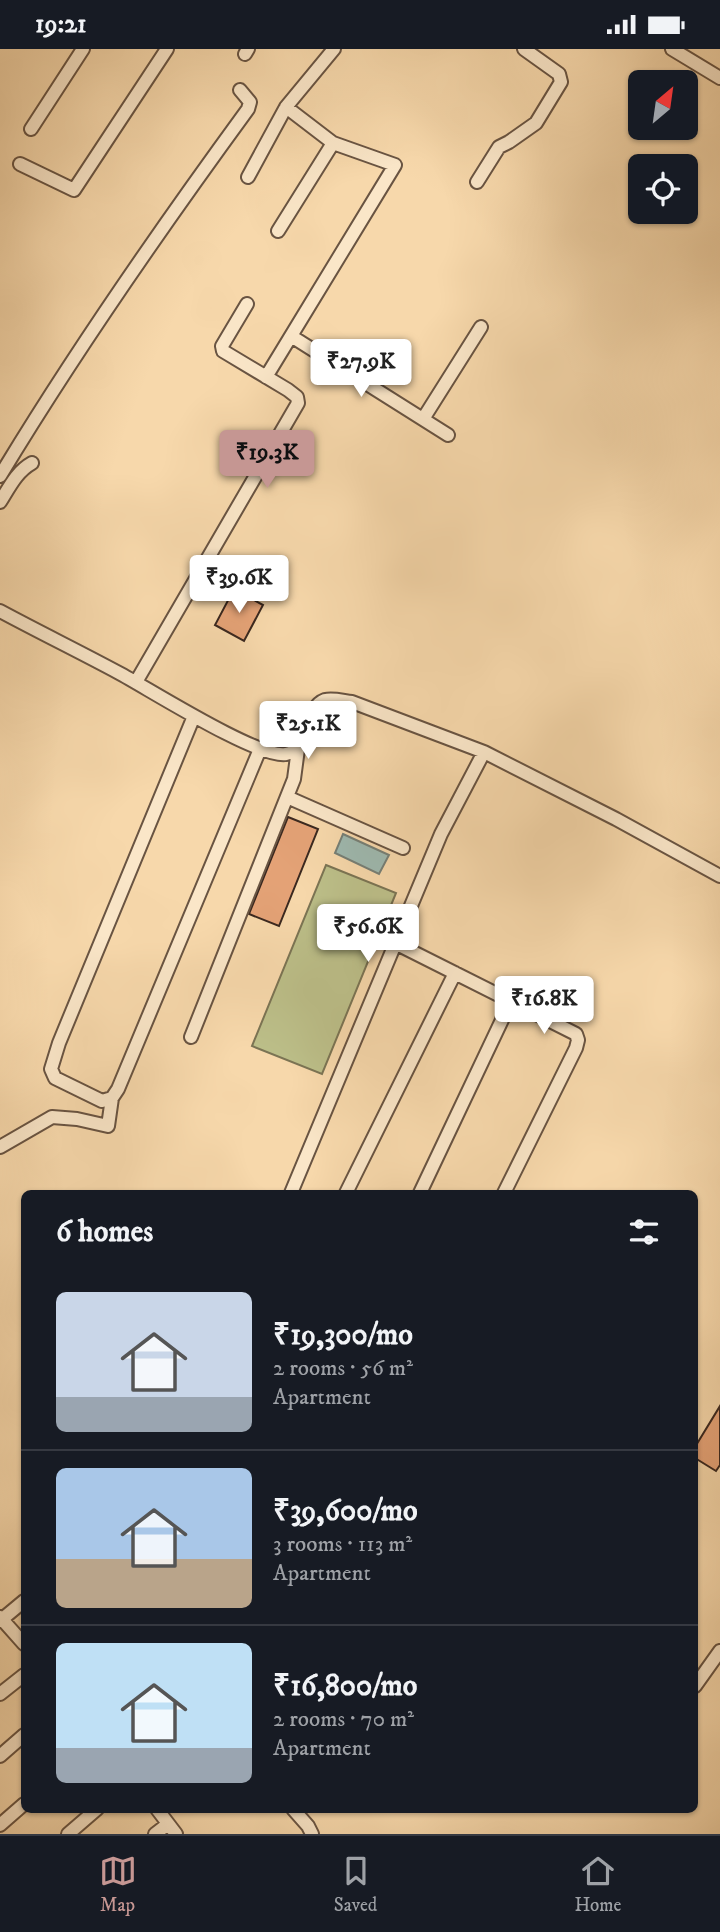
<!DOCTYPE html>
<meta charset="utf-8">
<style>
body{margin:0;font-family:"IM FELL DW Pica",serif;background:#242831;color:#f1f3f6;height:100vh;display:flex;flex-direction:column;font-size:26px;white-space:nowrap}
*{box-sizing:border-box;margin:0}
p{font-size:23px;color:#9ea1a6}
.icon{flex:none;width:38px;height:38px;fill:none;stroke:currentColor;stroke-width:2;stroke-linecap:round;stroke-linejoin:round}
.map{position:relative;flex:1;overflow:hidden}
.drawer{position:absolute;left:21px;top:1141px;width:677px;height:623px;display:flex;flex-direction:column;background:#171b24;border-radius:10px;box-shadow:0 2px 5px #0004}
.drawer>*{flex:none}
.needle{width:46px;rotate:29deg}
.fabs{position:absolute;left:628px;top:21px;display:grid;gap:14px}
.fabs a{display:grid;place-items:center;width:70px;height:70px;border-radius:10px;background:#171b24;box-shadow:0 2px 5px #0004;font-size:35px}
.price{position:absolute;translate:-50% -60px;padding:0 16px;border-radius:7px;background:#fff;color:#222;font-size:23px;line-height:46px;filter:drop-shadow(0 2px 4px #0008)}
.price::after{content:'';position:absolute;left:50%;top:42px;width:21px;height:16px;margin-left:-10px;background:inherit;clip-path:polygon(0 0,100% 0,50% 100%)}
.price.on{background:#c59692;color:#111}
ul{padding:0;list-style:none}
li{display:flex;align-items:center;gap:21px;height:175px;padding:0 35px}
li+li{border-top:2px solid #363941}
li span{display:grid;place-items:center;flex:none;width:196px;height:140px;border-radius:10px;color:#555}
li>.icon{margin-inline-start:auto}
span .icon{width:84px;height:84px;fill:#fffc;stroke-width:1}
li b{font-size:30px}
h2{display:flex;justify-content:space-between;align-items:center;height:84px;padding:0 35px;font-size:30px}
.status{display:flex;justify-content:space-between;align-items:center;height:49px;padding:0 35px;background:#171b24;direction:ltr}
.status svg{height:19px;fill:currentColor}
.dock{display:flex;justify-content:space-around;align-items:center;height:98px;border-top:2px solid #363941;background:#171b24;font-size:19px;color:#9ea1a6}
.dock a{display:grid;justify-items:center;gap:4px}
.dock .on{color:#c59692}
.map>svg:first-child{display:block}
</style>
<div class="status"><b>19:21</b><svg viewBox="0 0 49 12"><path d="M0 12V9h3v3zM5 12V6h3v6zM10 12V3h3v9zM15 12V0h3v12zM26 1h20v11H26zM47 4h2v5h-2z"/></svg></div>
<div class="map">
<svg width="720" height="1785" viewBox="0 0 720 1785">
<rect width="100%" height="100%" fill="#f7d8ab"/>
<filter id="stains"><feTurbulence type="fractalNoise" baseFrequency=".00286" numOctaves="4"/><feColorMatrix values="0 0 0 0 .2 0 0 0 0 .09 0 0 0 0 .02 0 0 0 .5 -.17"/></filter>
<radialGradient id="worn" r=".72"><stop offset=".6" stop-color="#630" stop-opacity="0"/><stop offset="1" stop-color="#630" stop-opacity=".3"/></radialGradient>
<path fill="#bcbf89" stroke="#7b7454" stroke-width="2" d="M 326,816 L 396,844 L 322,1025 L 252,997 Z"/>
<path fill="#9eb9b0" stroke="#767f76" stroke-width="2" d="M 343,785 L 389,806 L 379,825 L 335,804 Z"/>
<path fill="#e5a377" stroke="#3a281f" stroke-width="2" d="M 234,540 L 263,556 L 244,592 L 215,576 Z
M 288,768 L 318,780 L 279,877 L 249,865 Z
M 720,1357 L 720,1416 L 716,1422 L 695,1409 L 695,1398 Z"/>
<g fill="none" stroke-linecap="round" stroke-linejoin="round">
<defs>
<path id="minor" d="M 672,0 L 720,29
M 245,5 L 248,0
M 31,80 L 83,0
M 20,115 L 74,141 L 167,0
M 248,128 L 286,58 L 334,0
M 477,133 L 499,98 L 509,93 L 536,74 L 561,33 L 559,25 L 524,0
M 278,182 L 333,94
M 291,287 L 448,386
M 266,328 L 395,116 L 333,94 L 286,58
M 423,370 L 481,278
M 0,427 C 76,301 161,179 248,60 L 250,53 L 240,41
M 0,453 C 9,439 16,423 32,414
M 0,562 C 39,583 80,603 119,624 C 149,640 259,710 286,705 C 311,701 303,659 325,651 C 333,649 343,652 352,653 L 484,703 L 616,770 L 720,827
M 136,633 L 298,354 L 297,348 L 288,341 L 223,302 L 222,297 L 247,255
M 194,667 L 59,994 L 51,1020 L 55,1029 L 102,1052 L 112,1049 L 118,1040 L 260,700
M 287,748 L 403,799
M 395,894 L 576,985 L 578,991 L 576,999 L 504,1144
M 191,988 L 294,730 L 298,700
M 0,1098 L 52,1068 L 77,1070 L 108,1077 L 112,1049
M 291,1144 L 441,785 L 484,703
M 346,1144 L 455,924
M 420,1144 L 511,952
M 0,1568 L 24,1595
M 0,1572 L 24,1552
M 695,1637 L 720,1602
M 0,1645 L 24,1626
M 0,1707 L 24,1686
M 157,1760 L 176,1785
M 293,1760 L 308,1777 L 312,1785
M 0,1776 L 24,1755
M 68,1785 L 97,1760
M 155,1785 L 168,1775"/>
</defs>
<use href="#minor" stroke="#695442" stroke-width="16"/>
<use href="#minor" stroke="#fae6c8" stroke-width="12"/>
</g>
<rect width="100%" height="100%" filter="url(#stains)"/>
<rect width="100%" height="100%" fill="url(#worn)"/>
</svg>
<div class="fabs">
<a><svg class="needle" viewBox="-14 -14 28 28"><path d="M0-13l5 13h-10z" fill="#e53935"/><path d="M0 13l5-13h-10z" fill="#9ea1a6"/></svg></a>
<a><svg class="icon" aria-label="locate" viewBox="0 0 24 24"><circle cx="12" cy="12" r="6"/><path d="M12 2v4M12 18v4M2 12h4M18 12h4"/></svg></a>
</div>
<b class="price" style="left:361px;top:350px">₹27.9K</b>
<b class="price on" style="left:267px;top:441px">₹19.3K</b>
<b class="price" style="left:239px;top:566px">₹39.6K</b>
<b class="price" style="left:308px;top:712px">₹25.1K</b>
<b class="price" style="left:368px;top:915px">₹56.6K</b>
<b class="price" style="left:544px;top:987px">₹16.8K</b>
<section class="drawer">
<h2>6 homes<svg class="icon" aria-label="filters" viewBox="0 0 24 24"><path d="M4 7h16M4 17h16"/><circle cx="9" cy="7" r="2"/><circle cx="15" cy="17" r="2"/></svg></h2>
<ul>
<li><span style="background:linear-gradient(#c9d6e8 75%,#9aa5b1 0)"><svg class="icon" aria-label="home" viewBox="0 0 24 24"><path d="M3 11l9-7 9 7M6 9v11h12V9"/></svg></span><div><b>₹19,300/mo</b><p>2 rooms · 56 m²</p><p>Apartment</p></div></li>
<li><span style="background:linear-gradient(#a9c7e8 65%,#b9a48a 0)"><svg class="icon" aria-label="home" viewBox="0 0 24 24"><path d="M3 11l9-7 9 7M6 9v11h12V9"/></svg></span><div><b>₹39,600/mo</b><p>3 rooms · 113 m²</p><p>Apartment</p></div></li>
<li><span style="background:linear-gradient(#bfe0f5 75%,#9aa5b1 0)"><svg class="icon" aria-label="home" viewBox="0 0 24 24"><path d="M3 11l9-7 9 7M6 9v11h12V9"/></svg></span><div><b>₹16,800/mo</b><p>2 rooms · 70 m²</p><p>Apartment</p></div></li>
</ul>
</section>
</div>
<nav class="dock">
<a class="on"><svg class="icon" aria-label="map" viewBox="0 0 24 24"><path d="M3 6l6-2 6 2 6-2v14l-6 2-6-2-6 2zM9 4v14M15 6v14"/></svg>Map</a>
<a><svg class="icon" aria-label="saved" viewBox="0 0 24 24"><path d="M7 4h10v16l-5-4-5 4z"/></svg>Saved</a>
<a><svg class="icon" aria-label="home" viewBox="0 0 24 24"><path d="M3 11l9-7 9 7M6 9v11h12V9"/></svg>Home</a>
</nav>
